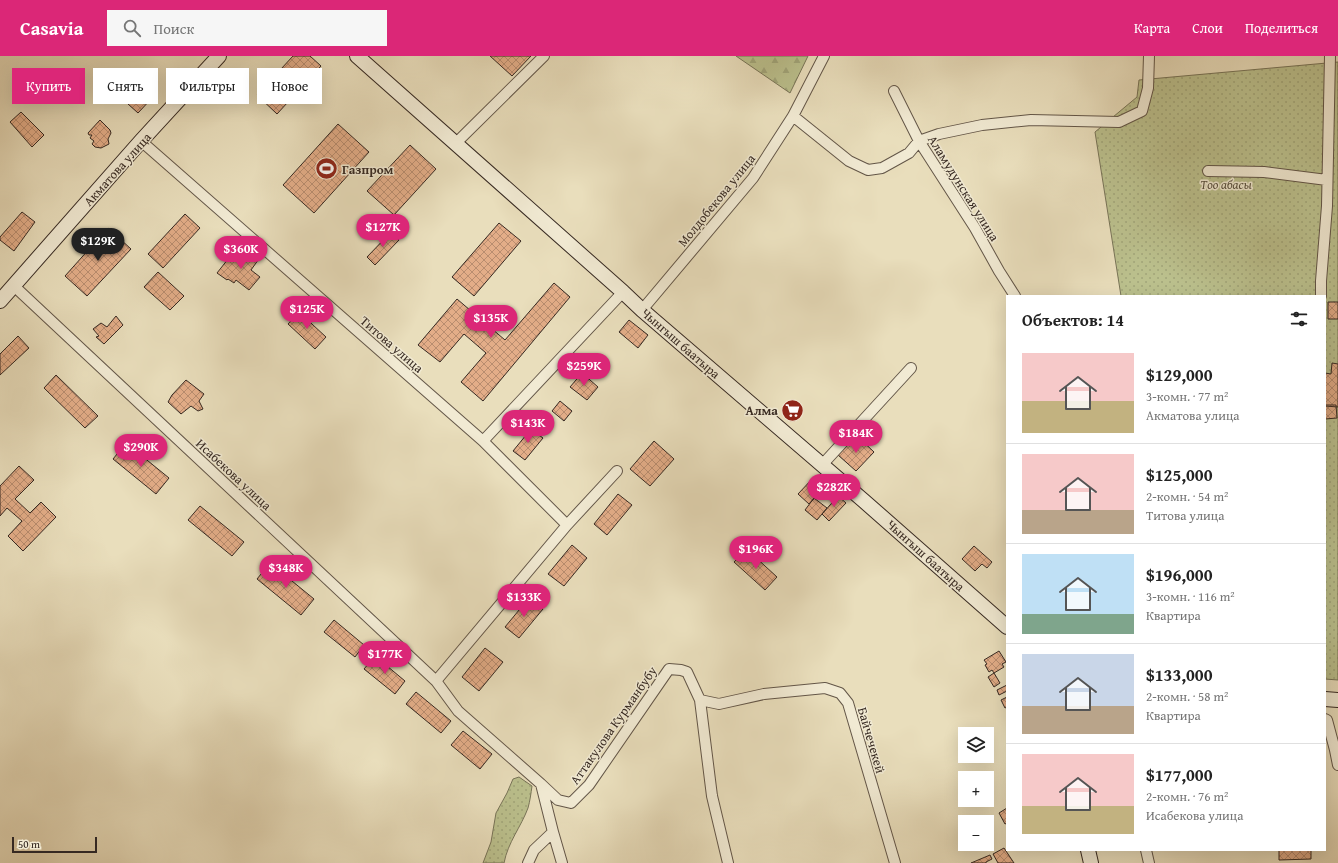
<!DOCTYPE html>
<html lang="ru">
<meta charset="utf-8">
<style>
body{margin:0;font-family:"Gentium Book Plus",serif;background:#f6f6f6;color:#222;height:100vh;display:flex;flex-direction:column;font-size:15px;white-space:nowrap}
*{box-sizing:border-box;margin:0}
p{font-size:13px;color:#767676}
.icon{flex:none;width:22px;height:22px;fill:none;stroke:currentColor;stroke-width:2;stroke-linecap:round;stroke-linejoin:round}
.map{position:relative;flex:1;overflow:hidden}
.details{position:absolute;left:1006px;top:239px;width:320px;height:556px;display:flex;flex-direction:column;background:#fff;border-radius:0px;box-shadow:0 4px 16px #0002}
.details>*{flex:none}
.top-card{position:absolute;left:12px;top:12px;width:380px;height:36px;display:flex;gap:8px}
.buttons{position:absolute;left:958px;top:671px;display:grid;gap:8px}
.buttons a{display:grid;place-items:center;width:36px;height:36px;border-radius:0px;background:#fff;box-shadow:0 4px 16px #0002;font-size:20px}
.scale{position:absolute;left:12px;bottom:10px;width:85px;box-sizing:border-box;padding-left:4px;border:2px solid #362922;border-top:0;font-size:11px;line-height:14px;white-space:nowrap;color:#362922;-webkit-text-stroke:3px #f1ead3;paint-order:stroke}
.price{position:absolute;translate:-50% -34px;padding:0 9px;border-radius:14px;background:#db2777;color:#fff;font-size:13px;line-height:26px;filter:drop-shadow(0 1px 2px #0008)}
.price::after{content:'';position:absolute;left:50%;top:24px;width:12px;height:9px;margin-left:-6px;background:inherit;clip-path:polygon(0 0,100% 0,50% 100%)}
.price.selected{background:#222;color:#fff}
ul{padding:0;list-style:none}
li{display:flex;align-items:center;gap:12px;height:100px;padding:0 16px}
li+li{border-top:1px solid #e0e0e0}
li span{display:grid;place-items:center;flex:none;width:112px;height:80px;border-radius:0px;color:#555}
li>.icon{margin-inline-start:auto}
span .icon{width:48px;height:48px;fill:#fffc;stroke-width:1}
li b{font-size:17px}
h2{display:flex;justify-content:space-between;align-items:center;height:48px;padding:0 16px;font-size:17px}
.pill{padding:0 14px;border-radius:0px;background:#fff;box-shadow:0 4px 16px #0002;font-size:14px;line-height:36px}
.pill.selected{background:#db2777;color:#fff}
header{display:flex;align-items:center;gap:24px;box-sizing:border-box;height:56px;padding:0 20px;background:#db2777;color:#fff}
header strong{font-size:19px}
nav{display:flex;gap:22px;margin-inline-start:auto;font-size:14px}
.search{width:280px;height:36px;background:#f6f6f6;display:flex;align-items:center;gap:10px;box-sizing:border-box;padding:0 14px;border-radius:0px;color:#767676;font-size:15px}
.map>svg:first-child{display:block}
</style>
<header>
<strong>Casavia</strong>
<div class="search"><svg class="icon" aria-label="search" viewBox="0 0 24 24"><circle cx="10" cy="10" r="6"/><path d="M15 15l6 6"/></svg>Поиск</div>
<nav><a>Карта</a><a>Слои</a><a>Поделиться</a></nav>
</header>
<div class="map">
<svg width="1338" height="807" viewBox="0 0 1338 807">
<defs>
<pattern id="forest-firs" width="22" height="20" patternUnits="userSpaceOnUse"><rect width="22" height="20" fill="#bbc08d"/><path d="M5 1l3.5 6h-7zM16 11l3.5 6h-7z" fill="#a1a579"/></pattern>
<pattern id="park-dots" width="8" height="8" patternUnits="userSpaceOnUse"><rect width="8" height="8" fill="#bbc08d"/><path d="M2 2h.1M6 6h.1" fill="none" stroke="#a1a579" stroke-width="1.8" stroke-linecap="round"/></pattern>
<pattern id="building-cross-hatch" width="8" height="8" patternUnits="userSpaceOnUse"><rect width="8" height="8" fill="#e3ad88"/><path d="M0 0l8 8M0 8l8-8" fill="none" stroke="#b98d6f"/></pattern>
</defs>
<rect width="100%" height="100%" fill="#e9debc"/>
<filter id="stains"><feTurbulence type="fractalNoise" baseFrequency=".005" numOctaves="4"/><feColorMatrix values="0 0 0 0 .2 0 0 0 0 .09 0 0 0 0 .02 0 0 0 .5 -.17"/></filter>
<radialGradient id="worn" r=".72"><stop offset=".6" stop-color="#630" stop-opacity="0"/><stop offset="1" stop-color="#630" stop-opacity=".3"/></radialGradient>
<path fill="url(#forest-firs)" stroke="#787458" d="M 736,0 L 808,0 L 790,37 Z"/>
<path fill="url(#park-dots)" stroke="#787458" d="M 1338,6 L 1338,624 L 1325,623 L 1325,240 L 1121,240 L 1095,76 L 1137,41 L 1139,24 Z
M 519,721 L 532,730 C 531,737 530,745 528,752 C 521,771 508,786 504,807 L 483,807 L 491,786 L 496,757 L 507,737 L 513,723 Z"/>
<path fill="url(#building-cross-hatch)" stroke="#362922" d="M 293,0 L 310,0 L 321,10 L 277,58 L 257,39 Z
M 490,0 L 531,0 L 512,20 Z
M 121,13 L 152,42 L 138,57 L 107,29 Z
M 21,56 L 44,79 L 32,91 L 10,66 Z
M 100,64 L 110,74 L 111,77 L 108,83 L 109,88 L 101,92 L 95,91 L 92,88 L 94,85 L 90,82 L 92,79 L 89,79 L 88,77 Z
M 338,68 L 369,96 L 314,157 L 283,129 Z
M 410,89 L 436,113 L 394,159 L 367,135 Z
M 22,156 L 35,166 L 14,195 L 0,184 L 0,181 Z
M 185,158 L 200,172 L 163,212 L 148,198 Z
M 499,167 L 521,185 L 474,240 L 452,221 Z
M 108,172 L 131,193 L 87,240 L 65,220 Z
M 391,176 L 399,184 L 375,209 L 367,201 Z
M 252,193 L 261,200 L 251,214 L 260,221 L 249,234 L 236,224 L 234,227 L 228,223 L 227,224 L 217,217 L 232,198 L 241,206 Z
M 158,216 L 184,240 L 170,254 L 144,231 Z
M 554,227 L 570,241 L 483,345 L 461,326 L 486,297 L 464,278 L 440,306 L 418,289 L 457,243 L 505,284 Z
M 1328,246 L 1338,246 L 1338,263 L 1328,263 Z
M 299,256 L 326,281 L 315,293 L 288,268 Z
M 116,260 L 123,269 L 104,288 L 96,281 L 99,280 L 93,273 L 101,267 L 107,271 Z
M 629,264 L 648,279 L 638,292 L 619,276 Z
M 18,280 L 29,292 L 0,319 L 0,298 Z
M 1332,307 L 1338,308 L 1338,351 L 1325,350 L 1325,317 L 1331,318 Z
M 582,317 L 598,331 L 587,344 L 570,331 Z
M 56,319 L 98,360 L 85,372 L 44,332 Z
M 186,324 L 204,338 L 199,345 L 203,353 L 198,355 L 191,350 L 181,358 L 168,346 L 172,339 Z
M 560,345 L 572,355 L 564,365 L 552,355 Z
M 1325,349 L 1336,349 L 1337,362 L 1325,363 Z
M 531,373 L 543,382 L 525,404 L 513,395 Z
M 857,380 L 874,396 L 856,415 L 838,399 Z
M 654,385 L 674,403 L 650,430 L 630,413 Z
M 126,387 L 169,422 L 156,438 L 113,403 Z
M 19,410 L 34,424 L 15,443 L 30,457 L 41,446 L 56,461 L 23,495 L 8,480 L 22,465 L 7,452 L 0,460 L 0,430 Z
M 814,421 L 825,431 L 809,448 L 798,438 Z
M 618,438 L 632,449 L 607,479 L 594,468 Z
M 838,440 L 846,447 L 829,465 L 822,458 Z
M 814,442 L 827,452 L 817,464 L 805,454 Z
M 200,450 L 244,486 L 232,500 L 188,464 Z
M 572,489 L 587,502 L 564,530 L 548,518 Z
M 974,490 L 992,506 L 987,512 L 982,508 L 975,515 L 962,503 Z
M 744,496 L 750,502 L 753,499 L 777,521 L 765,534 L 734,506 Z
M 270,507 L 314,543 L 301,559 L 257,523 Z
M 529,542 L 543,553 L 519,582 L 505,571 Z
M 334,564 L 364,589 L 355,601 L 324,576 Z
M 485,592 L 503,606 L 479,635 L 462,621 Z
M 999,595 L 1006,606 L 1002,608 L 1004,611 L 994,617 L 992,614 L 989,616 L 985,609 L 987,608 L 984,604 Z
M 375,600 L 405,625 L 395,638 L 364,613 Z
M 994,617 L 1000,627 L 994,631 L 988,621 Z
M 1007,629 L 1007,635 L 999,639 L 997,634 Z
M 416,636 L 451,665 L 441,677 L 406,648 Z
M 1007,641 L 1007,651 L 1005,652 L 1001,644 Z
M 463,675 L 492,698 L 480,713 L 451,689 Z
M 1007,752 L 1007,767 L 1005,768 L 999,757 Z
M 1004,792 L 1014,807 L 998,807 L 993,798 Z
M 1279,794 L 1311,794 L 1311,803 L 1279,804 Z
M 990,799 L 992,803 L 986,806 L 986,807 L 971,807 Z"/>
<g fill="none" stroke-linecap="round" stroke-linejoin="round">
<defs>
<path id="street" d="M 894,35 L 919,85 L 975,172 L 999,215 L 1015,240
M 793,60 L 849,105 L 868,114 L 882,112 L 909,97 L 919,85 L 939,78 L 982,69 L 1031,64 L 1119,66 L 1142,55 L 1148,32 L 1149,0
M 141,85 L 483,385 L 567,469
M 456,87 L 544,0
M 1208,115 L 1264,116 L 1327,124
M 14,230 L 436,625 L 458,655 L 541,728 L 553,776 L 534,794 L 528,807
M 1321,240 L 1321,225 L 1327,150 L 1330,0
M 642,254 L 753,122 L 793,60 L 824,0
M 483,385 L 623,236
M 822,409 L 911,312
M 436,625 L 567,469 L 617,415
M 700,644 L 719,648 L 764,638 L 825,632 L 840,637 L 848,647 L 895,807
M 1325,663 L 1327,664 L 1335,694 L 1338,709
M 541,728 L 558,744 L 571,747 L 589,729 L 669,613 L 681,614 L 687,616 L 700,644 L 712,740 L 728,807
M 553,776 L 562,807
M 1146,794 L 1149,807"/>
<path id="secondary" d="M 357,0 L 623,236 L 642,254 L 864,445 L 1007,571
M 0,245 L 141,85 L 219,0
M 1325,643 L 1338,644
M 1088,794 L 1091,807"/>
</defs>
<use href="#street" stroke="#635648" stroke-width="12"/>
<use href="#secondary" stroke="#362922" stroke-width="16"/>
<use href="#street" stroke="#f1ead3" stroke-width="10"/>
<use href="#secondary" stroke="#f1ead3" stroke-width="14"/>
</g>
<defs>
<symbol id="stadium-disc" viewBox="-11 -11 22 22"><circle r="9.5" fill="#8f2418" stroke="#f1ead3"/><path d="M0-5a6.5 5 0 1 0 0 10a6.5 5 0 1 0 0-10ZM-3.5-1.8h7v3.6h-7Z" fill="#fff"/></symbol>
<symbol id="supermarket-disc" viewBox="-11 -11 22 22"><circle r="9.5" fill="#8f2418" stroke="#f1ead3"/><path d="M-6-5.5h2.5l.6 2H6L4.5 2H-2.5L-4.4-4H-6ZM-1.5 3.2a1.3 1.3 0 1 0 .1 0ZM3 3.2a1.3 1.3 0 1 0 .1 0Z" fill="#fff"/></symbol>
</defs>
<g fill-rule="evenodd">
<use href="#stadium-disc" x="314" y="100" width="25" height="25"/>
<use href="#supermarket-disc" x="780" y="342" width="25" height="25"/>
</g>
<g text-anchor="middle" stroke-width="3" stroke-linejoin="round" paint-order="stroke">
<g font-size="13" fill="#362922" stroke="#f1ead3">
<text transform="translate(117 113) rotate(-48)" y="5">Акматова улица</text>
<text transform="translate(964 132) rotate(58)" y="5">Аламудунская улица</text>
<text transform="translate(716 144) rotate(-51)" y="5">Молдобекова улица</text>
<text transform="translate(681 287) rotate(41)" y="5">Чынгыш баатыра</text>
<text transform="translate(392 288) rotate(41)" y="5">Титова улица</text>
<text transform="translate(234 418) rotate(43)" y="5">Исабекова улица</text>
<text transform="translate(926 499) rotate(42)" y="5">Чынгыш баатыра</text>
<text transform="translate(613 669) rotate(-55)" y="5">Аттакулова Курманбубу</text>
<text transform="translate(872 684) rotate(74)" y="5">Байчечекей</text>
</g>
<g font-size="13" font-weight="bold" fill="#362922" stroke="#f1ead3" text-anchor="start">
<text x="342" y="118">Газпром</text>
<text x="778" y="359" text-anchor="end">Алма</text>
</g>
<g font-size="13" font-style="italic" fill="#574f3d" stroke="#f1ead3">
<text x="1226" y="133">Тоо абасы</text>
</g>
</g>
<rect width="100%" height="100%" filter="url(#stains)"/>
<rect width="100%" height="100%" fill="url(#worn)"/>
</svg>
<div class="buttons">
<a><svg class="icon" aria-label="layers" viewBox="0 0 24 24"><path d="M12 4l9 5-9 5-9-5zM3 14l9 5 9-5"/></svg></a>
<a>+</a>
<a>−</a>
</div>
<div class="scale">50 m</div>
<b class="price" style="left:383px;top:192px">$127K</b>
<b class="price selected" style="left:98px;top:206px">$129K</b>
<b class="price" style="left:241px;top:214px">$360K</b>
<b class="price" style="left:307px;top:274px">$125K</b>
<b class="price" style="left:491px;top:283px">$135K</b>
<b class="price" style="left:584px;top:331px">$259K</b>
<b class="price" style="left:528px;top:388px">$143K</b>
<b class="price" style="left:856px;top:398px">$184K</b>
<b class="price" style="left:141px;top:412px">$290K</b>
<b class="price" style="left:834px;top:452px">$282K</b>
<b class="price" style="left:756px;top:514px">$196K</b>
<b class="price" style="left:286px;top:533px">$348K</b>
<b class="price" style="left:524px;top:562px">$133K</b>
<b class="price" style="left:385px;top:619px">$177K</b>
<div class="top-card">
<a class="pill selected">Купить</a>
<a class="pill">Снять</a>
<a class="pill">Фильтры</a>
<a class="pill">Новое</a>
</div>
<section class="details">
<h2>Объектов: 14<svg class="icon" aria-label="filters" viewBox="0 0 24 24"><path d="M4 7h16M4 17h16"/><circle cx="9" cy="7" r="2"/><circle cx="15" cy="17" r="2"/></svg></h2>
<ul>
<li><span style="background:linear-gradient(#f6c9c9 60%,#c2b280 0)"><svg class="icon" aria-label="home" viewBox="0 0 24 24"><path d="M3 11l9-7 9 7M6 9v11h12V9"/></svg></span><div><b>$129,000</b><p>3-комн. · 77 m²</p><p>Акматова улица</p></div></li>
<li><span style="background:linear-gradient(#f6c9c9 70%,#b9a48a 0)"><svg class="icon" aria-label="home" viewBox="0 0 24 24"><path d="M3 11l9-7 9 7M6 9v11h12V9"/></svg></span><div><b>$125,000</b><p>2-комн. · 54 m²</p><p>Титова улица</p></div></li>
<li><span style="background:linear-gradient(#bfe0f5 75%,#7fa58c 0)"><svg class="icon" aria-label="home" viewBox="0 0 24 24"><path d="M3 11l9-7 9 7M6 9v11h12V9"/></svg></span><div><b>$196,000</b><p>3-комн. · 116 m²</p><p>Квартира</p></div></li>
<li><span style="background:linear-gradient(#c9d6e8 65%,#b9a48a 0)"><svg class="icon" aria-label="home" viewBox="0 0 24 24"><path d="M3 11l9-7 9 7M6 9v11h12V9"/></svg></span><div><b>$133,000</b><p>2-комн. · 58 m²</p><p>Квартира</p></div></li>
<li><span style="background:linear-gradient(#f6c9c9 65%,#c2b280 0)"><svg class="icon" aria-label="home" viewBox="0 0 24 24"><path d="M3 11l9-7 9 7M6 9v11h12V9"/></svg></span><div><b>$177,000</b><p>2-комн. · 76 m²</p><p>Исабекова улица</p></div></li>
</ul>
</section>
</div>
